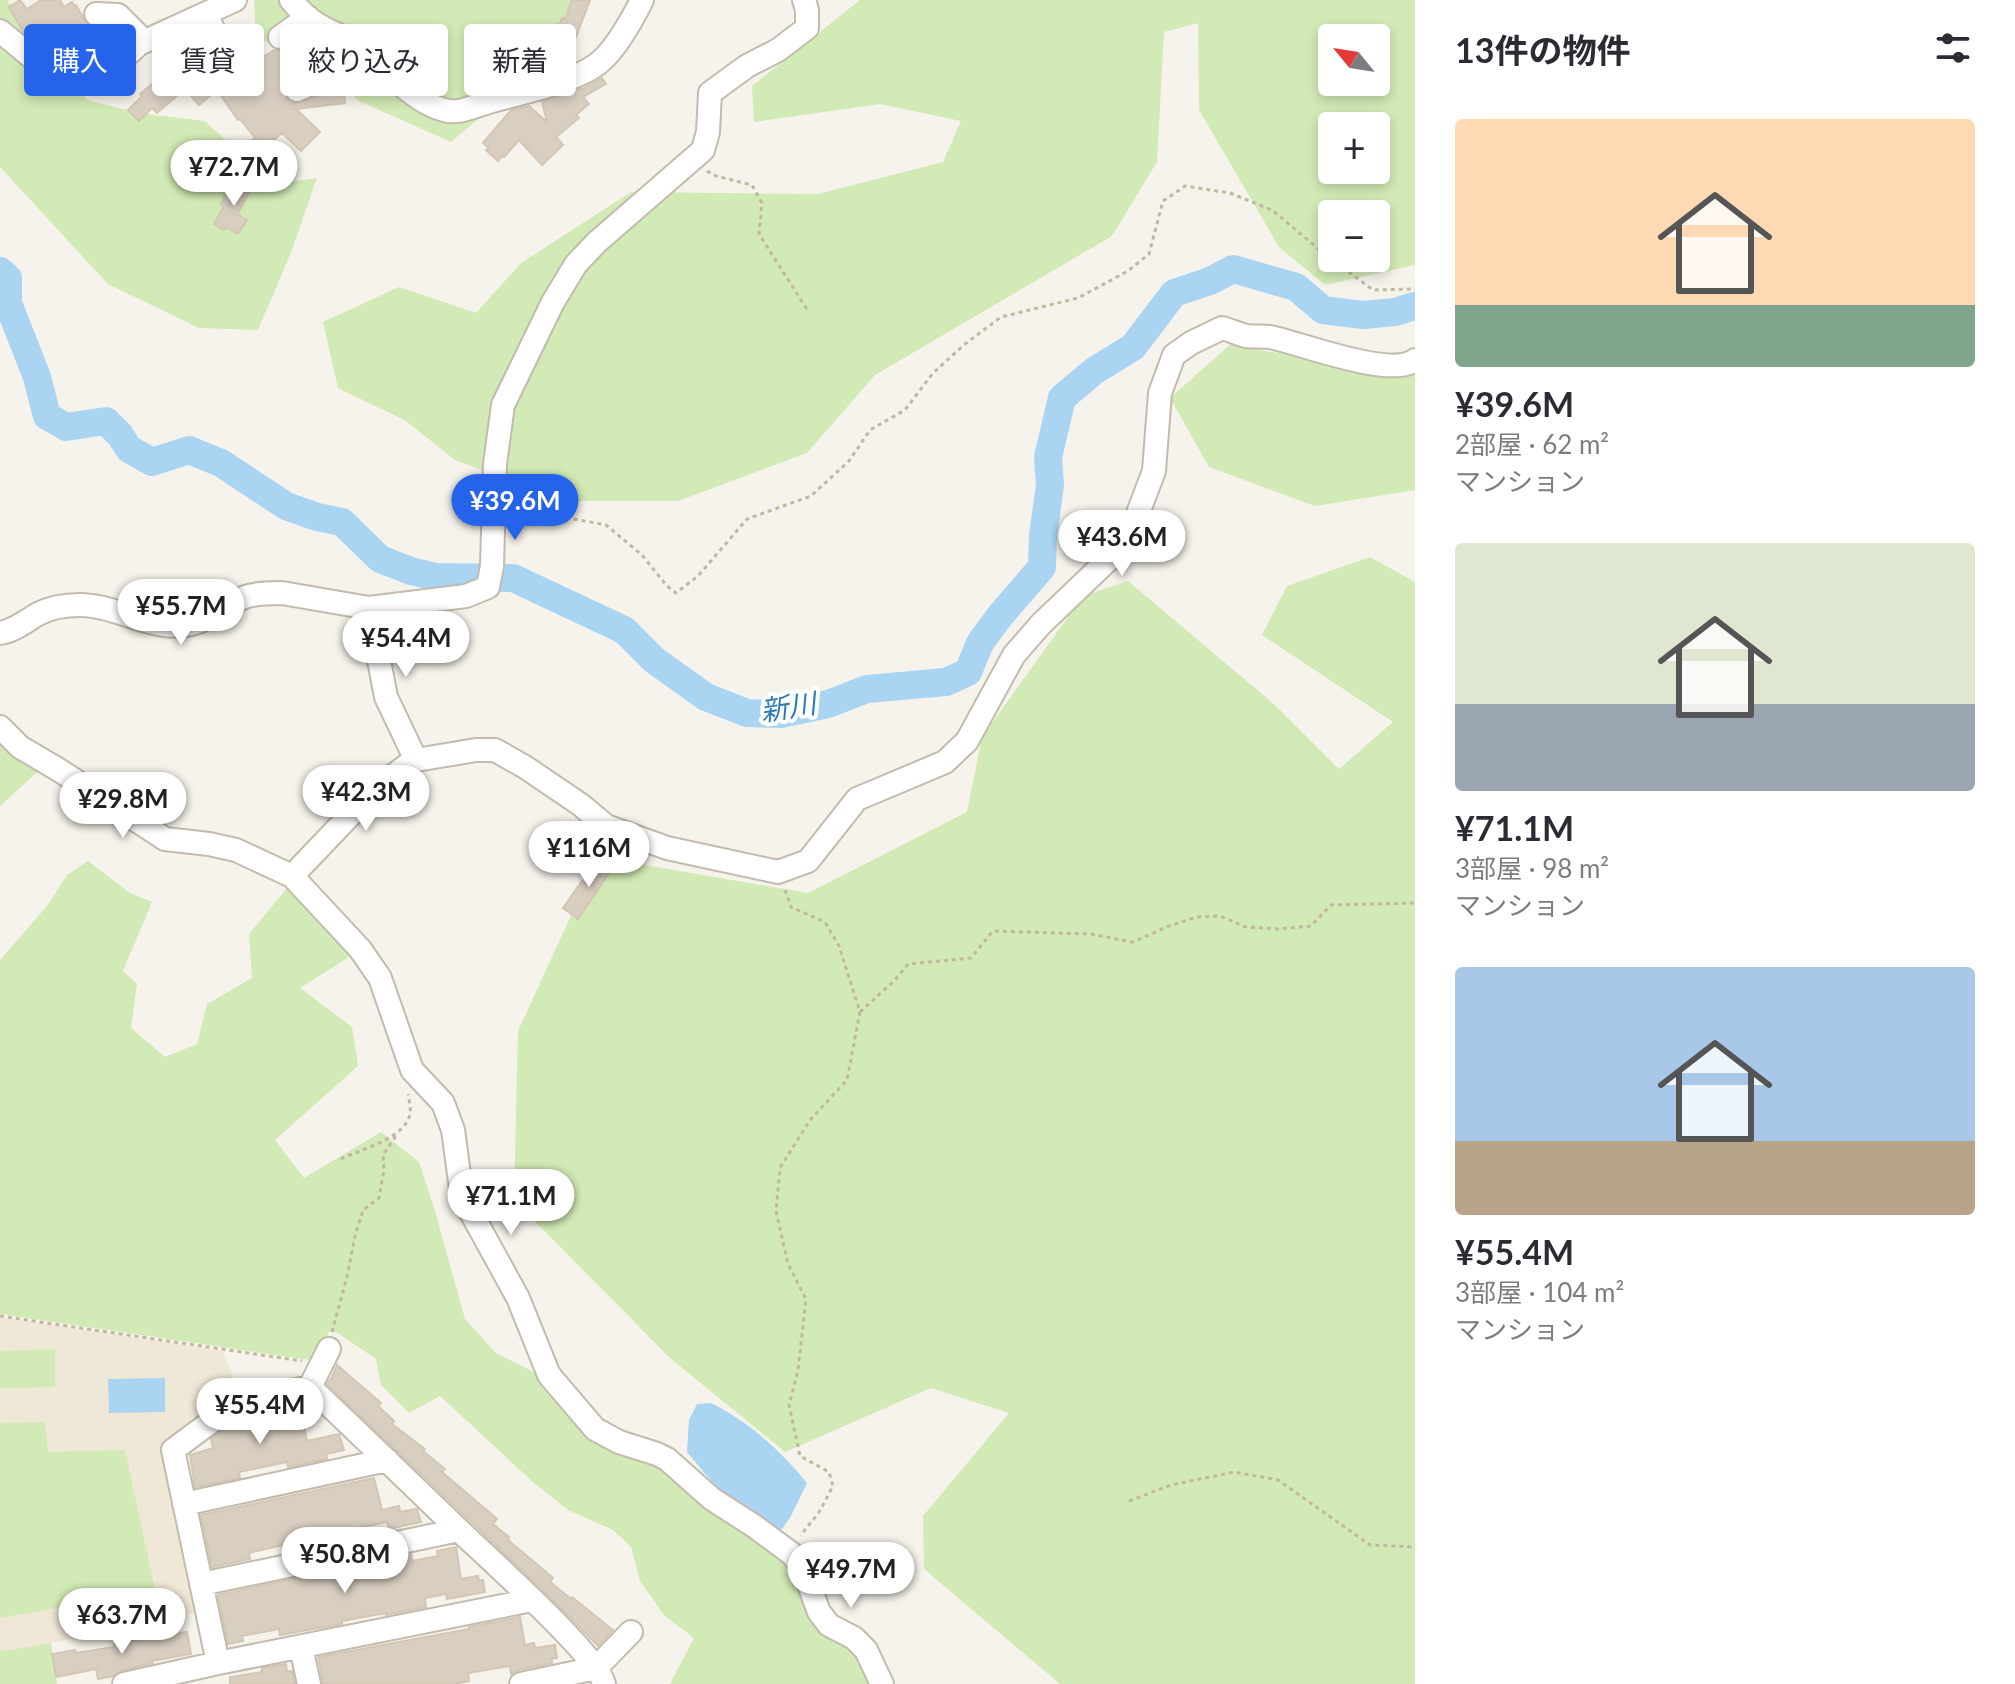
<!DOCTYPE html>
<html lang="ja">
<meta charset="utf-8">
<style>
body{margin:0;font-family:Lato,"Noto Sans JP",sans-serif;background:#f2f2f3;color:#2b2b33;height:100vh;display:flex;flex-direction:column;font-size:30px;white-space:nowrap}
*{box-sizing:border-box;margin:0}
p{font-size:26px;color:#7c7c81}
.icon{flex:none;width:44px;height:44px;fill:none;stroke:currentColor;stroke-width:2;stroke-linecap:round;stroke-linejoin:round}
.map{position:relative;flex:1;overflow:hidden}
.drawer{display:flex;flex-direction:column;background:#fff;width:600px}
.drawer>*{flex:none}
.guide{position:absolute;left:24px;top:24px;width:760px;height:72px;display:flex;gap:16px}
.needle{width:52px;rotate:300deg}
.fabs{position:absolute;left:1318px;top:24px;display:grid;gap:16px}
.fabs a{display:grid;place-items:center;width:72px;height:72px;border-radius:8px;background:#fff;box-shadow:0 4px 12px #0003;font-size:40px}
.price{position:absolute;translate:-50% -68px;padding:0 18px;border-radius:28px;background:#fff;color:#222;font-size:26px;line-height:52px;filter:drop-shadow(0 2px 4px #0008)}
.price::after{content:'';position:absolute;left:50%;top:48px;width:24px;height:18px;margin-left:-12px;background:inherit;clip-path:polygon(0 0,100% 0,50% 100%)}
.price.selected{background:#2563eb;color:#fff}
ul{padding:0;list-style:none}
li{display:grid;align-content:center;gap:16px;height:424px;padding:0 40px}
li span{display:grid;place-items:center;height:248px;border-radius:8px;color:#555}
li>.icon{margin-inline-start:auto}
span .icon{width:144px;height:144px;fill:#fffc;stroke-width:1}
li b{font-size:34px}
h2{display:flex;justify-content:space-between;align-items:center;height:96px;padding:0 40px;font-size:34px}
.pill{padding:0 28px;border-radius:8px;background:#fff;box-shadow:0 4px 12px #0003;font-size:28px;line-height:72px}
.pill.selected{background:#2563eb;color:#fff}
main{display:flex;flex:1;min-height:0}
.map>svg:first-child{display:block}
</style>
<main>
<div class="map">
<svg width="1415" height="1684" viewBox="0 0 1415 1684">
<rect width="100%" height="100%" fill="#f6f3ec"/>
<path fill="#efe8d6" d="M 0,1317 L 223,1351 L 234,1381 L 233,1397 L 166,1447 L 201,1612 L 7,1652 L 0,1652 Z"/>
<path fill="#d2eab5" fill-rule="evenodd" d="M 0,0 L 9,0 L 8,2 L 87,100 L 138,113 L 205,121 L 272,184 L 317,178 L 290,255 L 258,330 L 199,328 L 108,284 L 0,167 Z
M 254,0 L 575,0 L 577,36 L 451,142 L 357,100 L 330,65 L 256,38 Z
M 860,0 L 1415,0 L 1415,265 L 1325,285 L 1279,247 L 1199,110 L 1198,23 L 1164,32 L 1157,162 L 1112,236 L 875,375 L 807,453 L 678,501 L 565,501 L 455,460 L 406,421 L 338,388 L 323,322 L 399,287 L 476,313 L 521,263 L 631,192 L 818,194 L 943,162 L 961,121 L 880,104 L 754,122 L 752,86 ZM 1332,38 L 1376,38 L 1376,82 L 1332,82 ZM 1332,126 L 1376,126 L 1376,170 L 1332,170 ZM 1332,214 L 1376,214 L 1376,258 L 1332,258 Z
M 1232,343 L 1265,351 L 1399,372 L 1415,367 L 1415,490 L 1315,506 L 1209,467 L 1170,398 Z
M 1370,557 L 1415,582 L 1415,1684 L 1060,1684 L 924,1569 L 923,1516 L 1009,1413 L 931,1388 L 785,1452 L 670,1358 L 514,1200 L 518,1031 L 598,857 L 808,893 L 967,812 L 982,737 L 1083,596 L 1128,581 L 1276,706 L 1339,769 L 1393,722 L 1262,635 L 1287,586 Z
M 0,731 L 45,765 L 0,806 Z
M 88,861 L 130,893 L 152,902 L 123,971 L 137,984 L 131,1028 L 165,1057 L 197,1044 L 207,1004 L 252,978 L 249,934 L 292,882 L 357,952 L 300,988 L 352,1027 L 358,1066 L 275,1140 L 304,1178 L 381,1132 L 419,1162 L 435,1211 L 465,1319 L 496,1353 L 551,1381 L 576,1412 L 662,1459 L 770,1541 L 854,1641 L 879,1684 L 670,1684 L 694,1638 L 664,1615 L 640,1581 L 631,1547 L 613,1530 L 568,1510 L 534,1483 L 440,1396 L 409,1413 L 381,1385 L 376,1359 L 338,1333 L 329,1331 L 316,1361 L 0,1314 L 0,960 L 47,906 L 67,875 Z
M 55,1349 L 55,1387 L 0,1388 L 0,1351 Z
M 45,1422 L 48,1452 L 125,1450 L 155,1590 L 0,1618 L 0,1423 Z
M 51,1643 L 57,1684 L 0,1684 L 0,1652 Z"/>
<path fill="#a9d4f2" d="M 165,1378 L 165,1412 L 109,1413 L 108,1379 Z
M 711,1403 C 748,1421 781,1451 807,1483 L 790,1518 L 781,1530 C 745,1526 709,1478 687,1452 L 689,1420 L 697,1404 Z"/>
<g fill="none" stroke-linecap="round" stroke-linejoin="round">
<path stroke="#a9d4f2" stroke-width="28" d="M 0,271 L 8,278 L 8,303 L 37,377 L 47,416 L 66,427 L 106,421 L 120,435 L 129,449 L 152,462 L 189,450 L 221,463 L 286,506 L 317,517 L 342,522 L 380,559 L 411,571 L 436,577 L 513,578 L 624,630 L 654,660 L 706,697 L 747,713 L 781,714 L 828,704 L 867,689 L 946,682 L 968,672 L 980,643 L 999,617 L 1042,567 L 1043,536 L 1050,485 L 1048,457 L 1062,398 L 1094,371 L 1133,347 L 1174,293 L 1210,281 L 1233,269 L 1296,287 L 1323,310 L 1363,315 L 1395,312 L 1415,306"/>
</g>
<path fill="#d8cfc1" stroke="#d3c7b4" stroke-width="2" d="M 20,0 L 27,9 L 41,0 L 60,0 L 64,7 L 72,2 L 74,6 L 76,5 L 87,24 L 86,25 L 106,55 L 97,63 L 83,68 L 59,33 L 40,46 L 24,33 L 9,7 Z
M 572,0 L 590,0 L 570,53 L 552,47 L 554,43 L 552,42 L 558,24 L 560,24 L 562,18 L 565,19 Z
M 311,37 L 316,46 L 329,46 L 348,54 L 348,62 L 312,68 L 291,77 L 286,81 L 283,88 L 285,96 L 289,102 L 296,104 L 319,96 L 344,91 L 345,103 L 296,109 L 320,132 L 301,151 L 282,133 L 260,152 L 251,141 L 255,138 L 240,119 L 238,120 L 217,90 L 199,105 L 185,89 L 157,113 L 152,108 L 139,121 L 128,110 L 142,96 L 140,94 L 184,57 L 200,46 L 206,54 L 208,52 L 214,58 L 222,60 L 230,70 L 237,65 L 239,67 L 241,65 L 245,70 L 274,50 L 282,51 L 298,41 L 299,43 Z
M 602,78 L 606,84 L 583,97 L 589,104 L 576,115 L 579,118 L 556,137 L 563,145 L 542,165 L 519,140 L 504,157 L 502,156 L 498,161 L 486,150 L 489,148 L 483,143 L 511,110 L 529,106 L 547,122 L 542,102 L 584,88 Z
M 236,179 L 252,188 L 237,214 L 247,220 L 238,234 L 226,227 L 224,230 L 214,224 L 224,206 L 221,204 Z
M 605,856 L 616,863 L 578,919 L 563,908 L 582,881 L 586,884 Z
M 337,1365 L 381,1403 L 378,1406 L 394,1421 L 392,1424 L 425,1449 L 423,1451 L 445,1469 L 442,1472 L 497,1519 L 493,1524 L 509,1537 L 508,1540 L 553,1578 L 550,1582 L 571,1599 L 572,1597 L 613,1630 L 598,1646 L 550,1597 L 327,1384 L 332,1377 Z
M 299,1405 L 307,1441 L 339,1434 L 344,1450 L 326,1454 L 327,1459 L 288,1467 L 287,1462 L 239,1472 L 240,1478 L 195,1487 L 190,1455 L 213,1448 L 211,1439 L 225,1429 L 230,1428 L 229,1426 L 241,1417 Z
M 374,1478 L 382,1510 L 399,1506 L 400,1512 L 417,1509 L 421,1522 L 389,1529 L 387,1522 L 354,1529 L 356,1537 L 289,1551 L 287,1546 L 283,1547 L 283,1545 L 249,1553 L 250,1559 L 212,1567 L 201,1515 Z
M 456,1547 L 461,1579 L 478,1576 L 479,1581 L 483,1580 L 485,1592 L 447,1599 L 446,1594 L 425,1598 L 426,1607 L 386,1615 L 386,1613 L 342,1621 L 342,1624 L 280,1635 L 279,1629 L 242,1636 L 243,1641 L 228,1644 L 218,1595 L 392,1558 L 411,1555 L 412,1561 L 438,1556 L 437,1551 Z
M 520,1617 L 525,1645 L 534,1643 L 535,1648 L 555,1645 L 557,1658 L 551,1659 L 552,1663 L 518,1670 L 511,1674 L 510,1666 L 468,1673 L 469,1681 L 455,1684 L 323,1684 L 318,1657 L 469,1629 L 469,1627 Z
M 187,1632 L 191,1654 L 152,1661 L 153,1663 L 120,1671 L 113,1676 L 98,1679 L 96,1669 L 56,1677 L 52,1654 L 75,1650 L 76,1653 L 114,1647 L 114,1644 Z
M 286,1664 L 287,1672 L 292,1671 L 295,1684 L 230,1684 L 230,1677 L 262,1672 L 262,1668 Z"/>
<g fill="none" stroke-linecap="round" stroke-linejoin="round">
<defs>
<path id="minor" d="M 291,0 C 300,11 311,22 324,28 C 336,35 351,39 363,46 C 374,54 380,63 389,72 C 403,88 423,104 444,110 C 459,115 477,105 492,101 C 521,93 579,81 601,61 C 616,48 633,18 642,0
M 96,14 L 118,15 L 144,41
M 206,14 L 221,46
M 0,31 L 52,74 L 67,83 L 90,82 L 105,75 L 139,44 L 235,0
M 280,37 L 308,17
M 297,90 L 315,82 L 386,70
M 369,608 L 386,697 L 416,760
M 0,633 C 14,631 26,621 38,614 C 51,607 66,605 80,605 C 119,605 156,635 195,623 C 213,618 228,603 245,597 C 256,593 270,593 282,593 L 369,608 L 466,596 L 488,587 L 492,566 L 495,464 L 503,405 L 553,302 L 576,264 L 597,242 L 703,150 L 708,132 L 710,93 L 747,66 L 778,50 L 807,28 L 807,10 L 804,0
M 0,727 L 20,747 L 59,770 L 165,839 L 209,844 L 236,850 L 292,876 L 360,949 L 380,978 L 412,1070 L 443,1103 L 453,1130 L 462,1196 L 518,1298 L 549,1375 L 595,1429 L 619,1442 L 657,1454 L 667,1459 L 712,1499 L 754,1526 L 792,1554 L 803,1568 L 819,1612 L 829,1625 L 854,1638 L 866,1650 L 882,1684
M 292,876 L 357,808 L 386,781 L 406,766 L 416,760 L 476,750 L 495,750 L 525,767 L 581,805 L 606,826 L 667,848 L 778,872 L 808,861 L 857,799 L 945,762 L 967,741 L 1014,655 L 1041,624 L 1108,560 L 1135,521 L 1154,471 L 1160,393 L 1174,355 L 1191,343 L 1222,328 C 1230,330 1238,334 1246,336 C 1254,337 1262,336 1270,337 C 1300,343 1392,379 1415,360
M 310,1387 L 329,1349
M 184,1504 L 387,1460
M 201,1584 L 459,1530
M 301,1647 L 309,1684
M 218,1663 L 173,1450 L 235,1404 L 310,1387 C 361,1435 411,1484 461,1532 C 487,1557 599,1657 604,1684
M 124,1684 L 218,1663 L 532,1600
M 521,1684 L 596,1668 L 631,1632"/>
</defs>
<use href="#minor" stroke="#c2bbae" stroke-width="26"/>
<path stroke="#c4b79f" stroke-width="3" stroke-dasharray="4 4" stroke-linecap="butt" d="M 707,171 L 716,176 L 752,185 L 762,203 L 759,234 L 808,311
M 510,516 L 558,516 L 606,525 L 642,555 L 667,586 L 676,593 L 698,576 L 747,519 L 811,496 L 849,461 L 870,430 L 905,410 L 933,373 L 965,344 L 1001,317 L 1078,298 L 1128,271 L 1149,254 L 1163,201 L 1185,186 L 1230,193 L 1272,210 L 1327,256 L 1373,290 L 1415,289
M 785,890 L 791,907 L 825,922 L 839,946 L 860,1012 L 847,1080 L 810,1120 L 780,1168 L 776,1211 L 788,1264 L 806,1299 L 798,1370 L 789,1405 L 800,1456 L 829,1472 L 833,1486 C 828,1495 824,1504 819,1512 C 813,1521 806,1527 801,1536
M 860,1012 L 895,980 L 908,964 L 971,958 L 993,931 L 1091,934 L 1133,942 L 1169,926 L 1197,917 L 1220,916 L 1246,927 L 1278,929 L 1311,926 L 1331,905 L 1415,903
M 341,1159 C 361,1149 407,1138 410,1113 C 411,1107 409,1100 408,1094
M 0,1316 L 302,1361
M 332,1332 L 347,1277 L 355,1236 L 363,1210 L 379,1198 L 384,1170 L 383,1155 L 398,1133
M 1129,1501 L 1171,1485 L 1234,1472 L 1278,1480 L 1370,1545 L 1415,1547"/>
<use href="#minor" stroke="#fff" stroke-width="22"/>
</g>
<g text-anchor="middle" stroke-width="8" stroke-linejoin="round" paint-order="stroke">
<g font-size="28" font-style="italic" fill="#2e7ab2" stroke="#fff">
<text transform="translate(788 707) rotate(-9)" y="10">新川</text>
</g>
</g>
</svg>
<div class="fabs">
<a><svg class="needle" viewBox="-14 -14 28 28"><path d="M0-13l5 13h-10z" fill="#e53935"/><path d="M0 13l5-13h-10z" fill="#7c7c81"/></svg></a>
<a>+</a>
<a>−</a>
</div>
<b class="price" style="left:234px;top:208px">¥72.7M</b>
<b class="price selected" style="left:515px;top:542px">¥39.6M</b>
<b class="price" style="left:1122px;top:578px">¥43.6M</b>
<b class="price" style="left:181px;top:647px">¥55.7M</b>
<b class="price" style="left:406px;top:679px">¥54.4M</b>
<b class="price" style="left:366px;top:833px">¥42.3M</b>
<b class="price" style="left:123px;top:840px">¥29.8M</b>
<b class="price" style="left:589px;top:889px">¥116M</b>
<b class="price" style="left:511px;top:1237px">¥71.1M</b>
<b class="price" style="left:260px;top:1446px">¥55.4M</b>
<b class="price" style="left:345px;top:1595px">¥50.8M</b>
<b class="price" style="left:851px;top:1610px">¥49.7M</b>
<b class="price" style="left:122px;top:1656px">¥63.7M</b>
<div class="guide">
<a class="pill selected">購入</a>
<a class="pill">賃貸</a>
<a class="pill">絞り込み</a>
<a class="pill">新着</a>
</div>
</div>
<section class="drawer">
<h2>13件の物件<svg class="icon" aria-label="filters" viewBox="0 0 24 24"><path d="M4 7h16M4 17h16"/><circle cx="9" cy="7" r="2"/><circle cx="15" cy="17" r="2"/></svg></h2>
<ul>
<li><span style="background:linear-gradient(#ffd9b3 75%,#7fa58c 0)"><svg class="icon" aria-label="home" viewBox="0 0 24 24"><path d="M3 11l9-7 9 7M6 9v11h12V9"/></svg></span><div><b>¥39.6M</b><p>2部屋 · 62 m²</p><p>マンション</p></div></li>
<li><span style="background:linear-gradient(#dfe7d0 65%,#9aa5b1 0)"><svg class="icon" aria-label="home" viewBox="0 0 24 24"><path d="M3 11l9-7 9 7M6 9v11h12V9"/></svg></span><div><b>¥71.1M</b><p>3部屋 · 98 m²</p><p>マンション</p></div></li>
<li><span style="background:linear-gradient(#a9c7e8 70%,#b9a48a 0)"><svg class="icon" aria-label="home" viewBox="0 0 24 24"><path d="M3 11l9-7 9 7M6 9v11h12V9"/></svg></span><div><b>¥55.4M</b><p>3部屋 · 104 m²</p><p>マンション</p></div></li>
</ul>
</section>
</main>
